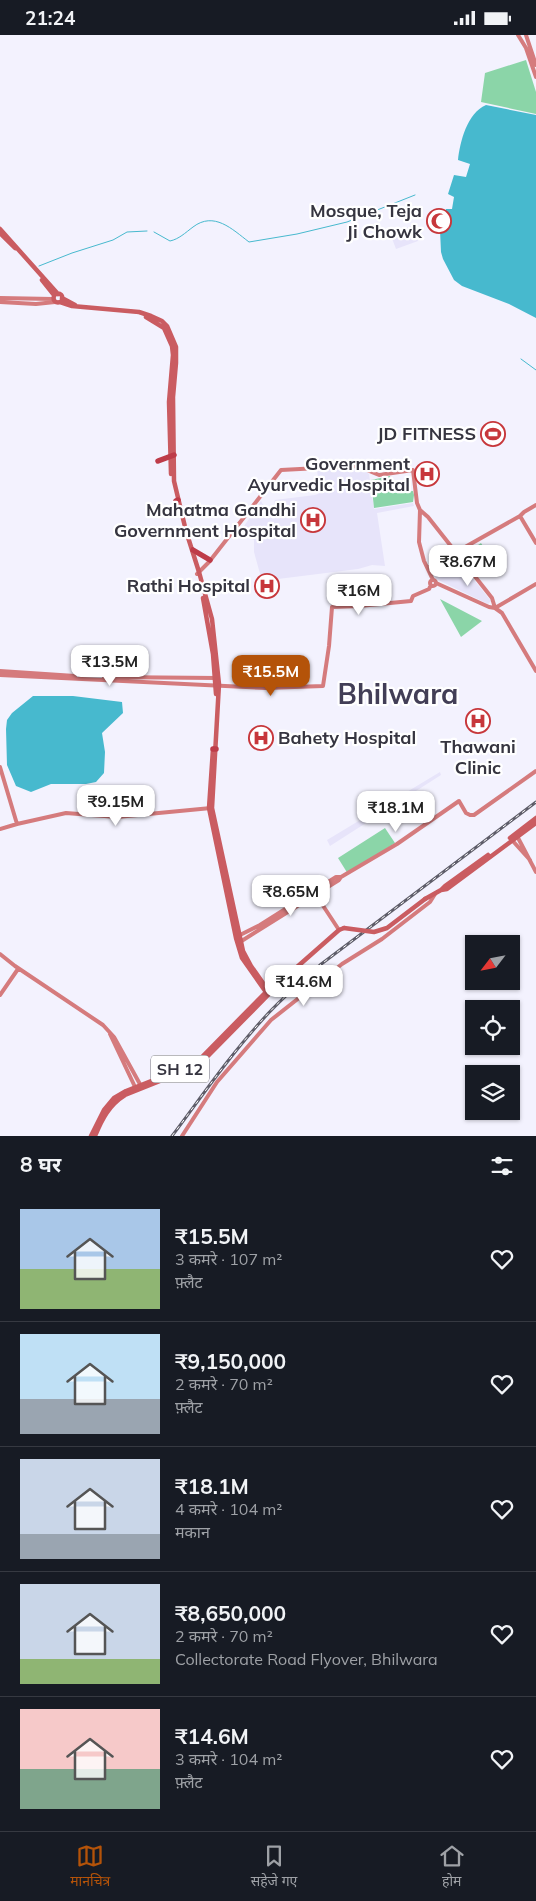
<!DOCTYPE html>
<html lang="hi">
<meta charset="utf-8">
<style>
body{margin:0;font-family:Mulish,"Noto Sans Devanagari",sans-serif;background:#242831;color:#f1f3f6;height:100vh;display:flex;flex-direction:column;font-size:19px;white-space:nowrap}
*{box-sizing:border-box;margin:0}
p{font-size:16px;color:#9ea1a6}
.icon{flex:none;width:28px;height:28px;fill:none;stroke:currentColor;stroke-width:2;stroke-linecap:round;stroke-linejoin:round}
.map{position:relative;height:1101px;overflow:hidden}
.drawer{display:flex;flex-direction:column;background:#171b24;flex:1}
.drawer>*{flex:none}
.needle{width:32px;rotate:238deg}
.fabs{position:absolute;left:465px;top:900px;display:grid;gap:10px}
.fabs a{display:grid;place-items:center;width:55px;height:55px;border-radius:0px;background:#171b24;box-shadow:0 1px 4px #0004;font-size:25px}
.price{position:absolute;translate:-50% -42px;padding:0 11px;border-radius:10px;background:#fff;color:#222;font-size:16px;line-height:32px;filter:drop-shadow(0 1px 2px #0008)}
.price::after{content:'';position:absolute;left:50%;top:30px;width:15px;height:11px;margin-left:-8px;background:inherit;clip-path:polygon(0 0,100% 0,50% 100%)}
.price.active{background:#b45309;color:#fff}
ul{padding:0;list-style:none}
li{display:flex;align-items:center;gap:15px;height:125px;padding:0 20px}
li+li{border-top:1px solid #363941}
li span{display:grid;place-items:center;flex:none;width:140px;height:100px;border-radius:0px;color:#555}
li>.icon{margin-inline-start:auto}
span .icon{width:60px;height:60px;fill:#fffc;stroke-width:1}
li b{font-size:21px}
h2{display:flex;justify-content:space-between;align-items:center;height:60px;padding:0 20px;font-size:21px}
.status{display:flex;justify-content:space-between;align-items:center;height:35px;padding:0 25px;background:#171b24;direction:ltr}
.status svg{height:14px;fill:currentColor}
.menu{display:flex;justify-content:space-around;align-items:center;height:70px;border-top:1px solid #363941;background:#171b24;font-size:14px;color:#9ea1a6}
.menu a{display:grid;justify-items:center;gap:2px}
.menu .active{color:#b45309}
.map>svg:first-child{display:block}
</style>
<div class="status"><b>21:24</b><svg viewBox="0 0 49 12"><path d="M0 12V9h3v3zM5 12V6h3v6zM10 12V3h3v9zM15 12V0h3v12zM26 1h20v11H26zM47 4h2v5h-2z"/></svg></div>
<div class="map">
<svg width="536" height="1101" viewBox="0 0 536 1101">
<rect width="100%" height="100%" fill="#f3f2fe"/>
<path fill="#e7e4fa" d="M 412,191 L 418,206 L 396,214 L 390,198 Z
M 354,432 L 364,435 L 369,439 L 374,474 L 413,468 L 414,471 L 377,478 L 385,531 L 372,530 L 358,534 L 262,546 L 254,517 L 254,505 L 238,500 L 261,466 L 266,475 L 272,475 L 275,465 L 315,460 L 320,458 L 317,435 Z
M 437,433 L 438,442 L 418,446 L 416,435 Z
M 455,521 L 491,566 L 488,569 L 436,544 L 433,534 Z
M 440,737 L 441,740 L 330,811 L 327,805 Z"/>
<path fill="#8bd5a8" d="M 526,25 L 536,57 L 536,79 L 481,67 L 485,38 Z
M 390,441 L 393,458 L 413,456 L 414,460 L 413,467 L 374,473 L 371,445 Z
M 481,508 L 491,524 L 482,528 L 472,514 Z
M 440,564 L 482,586 L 461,602 Z
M 385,793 L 395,808 L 348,839 L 338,823 Z"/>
<path fill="#47b9ce" d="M 486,70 L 536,80 L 536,283 L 509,269 L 462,251 L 454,245 L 443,224 L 441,217 L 440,195 L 446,174 L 452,174 L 454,162 L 448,159 L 454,140 L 466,142 L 470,129 L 458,125 C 460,107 467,78 486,70 Z
M 33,661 L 73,661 L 122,667 L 123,678 L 102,698 L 105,717 L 104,738 L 96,747 L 86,749 L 51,749 L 31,757 L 16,751 L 7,730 L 6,694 L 7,685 L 12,678 Z"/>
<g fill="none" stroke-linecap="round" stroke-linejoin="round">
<path stroke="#47b9ce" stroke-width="1" d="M 154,197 L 170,206 C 179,204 185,198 193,192 C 214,176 232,194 249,207 L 297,199 L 347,187 L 415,160
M 39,231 L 72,218 L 113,205 L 127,197 L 147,196
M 521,324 L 536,335"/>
<path stroke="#d57b7d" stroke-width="4" d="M 518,0 L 526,13 L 536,42
M 526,0 L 536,30
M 0,263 L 53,264
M 0,267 L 36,269 L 55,267
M 420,475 L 428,482 L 492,563 L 495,573
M 520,481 L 536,508
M 428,533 L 520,481 L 524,477 L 536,470
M 197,539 L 209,527 L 281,435 L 357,431 L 379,440 L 413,435 L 417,468 L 420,475 L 419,507 L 424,526 L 433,545
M430 548a3 3 0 1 1 6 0a3 3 0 1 1-6 0Z
M 436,548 L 489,572 L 495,573 L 502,578 L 536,636
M 495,573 L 536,549
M 0,636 L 75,641
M 0,640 L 266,653 L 323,651 L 329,611 L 332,572 L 359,571 L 411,566 L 413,561 L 429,554 L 431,550
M 104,642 L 217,643
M 0,732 L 17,789 L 0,794
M 17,789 L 66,778 L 117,782 L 211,773
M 516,799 L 536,837
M 511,804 L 530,825
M 316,860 L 339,895
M 238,901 L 260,890 L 336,842 L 341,842 L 397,809 L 459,766 L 466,778 L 470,780 L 474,780 L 536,736
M 240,907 L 339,845 L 341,842
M 0,919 L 15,931 L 103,990 L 114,1002 L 141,1051
M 0,960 L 18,934
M 110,999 L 136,1054
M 182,1101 L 217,1047 L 271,985 L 342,929 L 382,904 L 430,867 L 435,859"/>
<path stroke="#ca5c61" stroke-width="4.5" d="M 0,194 L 58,259
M 0,198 L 15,213
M 42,245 L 54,260
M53.5 263a4.5 4.5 0 1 1 9 0a4.5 4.5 0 1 1-9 0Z
M 62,263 L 75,270
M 60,267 L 72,271 L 139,277 L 151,281 L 162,286 L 167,291 L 176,312 L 176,328 L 173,362 L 174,446 L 186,496 L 199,537 L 212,584 L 219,649 L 212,773 L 243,916 L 251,931 L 270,958
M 146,282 L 164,293 L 172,311 L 173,320 L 169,367 L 171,439
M 203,563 L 213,619 L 216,659
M 213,714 L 209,773 L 236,903 L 242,923 L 268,960
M 510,803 L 536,783
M 441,855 L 445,851 L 488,820
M 425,864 L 441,855 L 447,854 L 536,788
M 91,1101 L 104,1075 L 114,1063 L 126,1056 L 179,1035 L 202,1022 L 266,957
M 95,1101 C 102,1084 109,1070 125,1060 L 180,1038 L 204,1025 L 270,958 L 272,954 L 339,895 L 344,893"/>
<path stroke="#be3c49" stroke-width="5.5" d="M 158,426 L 174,420
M 176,466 L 178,465
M 193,515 L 210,525
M 213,714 L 216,714"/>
<defs>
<path id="rail" d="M 172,1101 C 202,1061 230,1020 264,983 C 281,964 301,947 320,930 L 536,767"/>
</defs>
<use href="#rail" stroke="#5e5d69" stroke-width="3"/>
<use href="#rail" stroke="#fff" stroke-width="1" stroke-dasharray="4" stroke-linecap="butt"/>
<path stroke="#ca5c61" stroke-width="4.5" d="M 344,893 L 374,897 L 387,893 L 425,864"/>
</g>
<defs>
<symbol id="mosque-ring" viewBox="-11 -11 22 22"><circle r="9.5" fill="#fff" stroke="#c7373b" stroke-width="1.5"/><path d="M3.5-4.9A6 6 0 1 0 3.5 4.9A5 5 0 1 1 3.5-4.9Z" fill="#c7373b"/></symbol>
<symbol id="stadium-ring" viewBox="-11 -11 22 22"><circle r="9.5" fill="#fff" stroke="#c7373b" stroke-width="1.5"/><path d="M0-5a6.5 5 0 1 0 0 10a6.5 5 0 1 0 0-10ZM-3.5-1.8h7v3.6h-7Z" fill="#c7373b"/></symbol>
<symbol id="hospital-ring" viewBox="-11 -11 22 22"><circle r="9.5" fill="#fff" stroke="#c7373b" stroke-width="1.5"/><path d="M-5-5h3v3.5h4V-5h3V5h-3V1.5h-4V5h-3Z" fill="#c7373b"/></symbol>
</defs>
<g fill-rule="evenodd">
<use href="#mosque-ring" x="425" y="172" width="28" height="28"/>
<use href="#stadium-ring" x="479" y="385" width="28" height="28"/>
<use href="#hospital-ring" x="413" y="425" width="28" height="28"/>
<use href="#hospital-ring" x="299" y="471" width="28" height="28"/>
<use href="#hospital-ring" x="253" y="537" width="28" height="28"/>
<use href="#hospital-ring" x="464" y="672" width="28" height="28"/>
<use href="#hospital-ring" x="247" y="689" width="28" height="28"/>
</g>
<g text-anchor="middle" stroke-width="4.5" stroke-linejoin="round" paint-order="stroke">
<rect fill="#fff" stroke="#727279" stroke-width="1" x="151" y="1020.5" width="58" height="27" rx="4"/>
<g font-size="16" font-weight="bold" fill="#363540">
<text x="180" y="1040">SH 12</text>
</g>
<g font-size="18" font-weight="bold" fill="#363540" stroke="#fff" text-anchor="end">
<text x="422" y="182">Mosque, Teja<tspan x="422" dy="21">Ji Chowk</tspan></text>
<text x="476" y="405">JD FITNESS</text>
<text x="410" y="435">Government<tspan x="410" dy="21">Ayurvedic Hospital</tspan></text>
<text x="296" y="481">Mahatma Gandhi<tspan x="296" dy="21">Government Hospital</tspan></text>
<text x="250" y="557">Rathi Hospital</text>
<text x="278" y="709" text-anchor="start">Bahety Hospital</text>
<text x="478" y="718" text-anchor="middle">Thawani<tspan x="478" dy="21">Clinic</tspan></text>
</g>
<g font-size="28" font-weight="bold" fill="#423e56" stroke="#fff">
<text x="398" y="669">Bhilwara</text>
</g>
</g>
</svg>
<div class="fabs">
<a><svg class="needle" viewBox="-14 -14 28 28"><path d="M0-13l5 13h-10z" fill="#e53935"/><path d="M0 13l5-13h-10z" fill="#9ea1a6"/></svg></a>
<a><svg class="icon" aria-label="locate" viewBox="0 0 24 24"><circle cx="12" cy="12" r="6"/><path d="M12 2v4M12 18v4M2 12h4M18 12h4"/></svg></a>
<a><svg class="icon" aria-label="layers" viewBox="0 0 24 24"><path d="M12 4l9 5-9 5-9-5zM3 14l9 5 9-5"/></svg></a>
</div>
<b class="price" style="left:468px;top:552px">₹8.67M</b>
<b class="price" style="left:359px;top:581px">₹16M</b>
<b class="price" style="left:110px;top:652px">₹13.5M</b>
<b class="price active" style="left:271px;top:662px">₹15.5M</b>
<b class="price" style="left:116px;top:792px">₹9.15M</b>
<b class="price" style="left:396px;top:798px">₹18.1M</b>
<b class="price" style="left:291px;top:882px">₹8.65M</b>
<b class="price" style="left:304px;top:972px">₹14.6M</b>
</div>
<section class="drawer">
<h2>8 घर<svg class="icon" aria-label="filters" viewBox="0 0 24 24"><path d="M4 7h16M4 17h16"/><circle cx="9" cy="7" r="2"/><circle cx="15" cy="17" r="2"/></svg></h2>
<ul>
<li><span style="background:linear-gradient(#a9c7e8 60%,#8fb573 0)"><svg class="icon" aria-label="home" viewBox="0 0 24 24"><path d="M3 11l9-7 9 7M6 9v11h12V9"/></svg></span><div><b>₹15.5M</b><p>3 कमरे · 107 m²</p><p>फ़्लैट</p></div><svg class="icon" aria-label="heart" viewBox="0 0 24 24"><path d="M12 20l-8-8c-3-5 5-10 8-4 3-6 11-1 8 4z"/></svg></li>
<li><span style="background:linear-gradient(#bfe0f5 65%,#9aa5b1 0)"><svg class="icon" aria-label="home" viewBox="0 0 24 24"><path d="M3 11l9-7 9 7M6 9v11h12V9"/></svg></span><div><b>₹9,150,000</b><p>2 कमरे · 70 m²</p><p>फ़्लैट</p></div><svg class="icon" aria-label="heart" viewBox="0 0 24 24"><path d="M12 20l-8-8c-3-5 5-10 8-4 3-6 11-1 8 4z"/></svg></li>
<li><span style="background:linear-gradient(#c9d6e8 75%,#9aa5b1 0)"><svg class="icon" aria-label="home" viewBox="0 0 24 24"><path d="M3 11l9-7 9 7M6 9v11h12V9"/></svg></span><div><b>₹18.1M</b><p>4 कमरे · 104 m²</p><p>मकान</p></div><svg class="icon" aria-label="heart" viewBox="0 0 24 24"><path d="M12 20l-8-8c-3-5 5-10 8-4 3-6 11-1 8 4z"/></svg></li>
<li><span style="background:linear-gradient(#c9d6e8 75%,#8fb573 0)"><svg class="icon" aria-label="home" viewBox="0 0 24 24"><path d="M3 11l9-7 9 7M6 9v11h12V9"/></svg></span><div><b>₹8,650,000</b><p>2 कमरे · 70 m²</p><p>Collectorate Road Flyover, Bhilwara</p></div><svg class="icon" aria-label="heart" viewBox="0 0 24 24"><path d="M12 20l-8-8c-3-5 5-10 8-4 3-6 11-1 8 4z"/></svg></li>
<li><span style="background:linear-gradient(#f6c9c9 60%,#7fa58c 0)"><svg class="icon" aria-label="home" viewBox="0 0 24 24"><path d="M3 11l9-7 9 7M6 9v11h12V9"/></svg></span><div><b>₹14.6M</b><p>3 कमरे · 104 m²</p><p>फ़्लैट</p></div><svg class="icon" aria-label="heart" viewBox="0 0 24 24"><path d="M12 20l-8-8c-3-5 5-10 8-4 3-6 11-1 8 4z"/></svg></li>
</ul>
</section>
<nav class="menu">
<a class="active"><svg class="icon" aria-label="map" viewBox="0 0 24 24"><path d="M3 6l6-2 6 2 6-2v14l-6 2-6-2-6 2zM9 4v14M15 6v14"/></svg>मानचित्र</a>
<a><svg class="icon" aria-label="saved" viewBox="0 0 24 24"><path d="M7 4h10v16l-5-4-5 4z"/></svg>सहेजे गए</a>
<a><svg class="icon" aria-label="home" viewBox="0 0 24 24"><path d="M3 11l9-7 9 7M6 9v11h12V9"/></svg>होम</a>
</nav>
